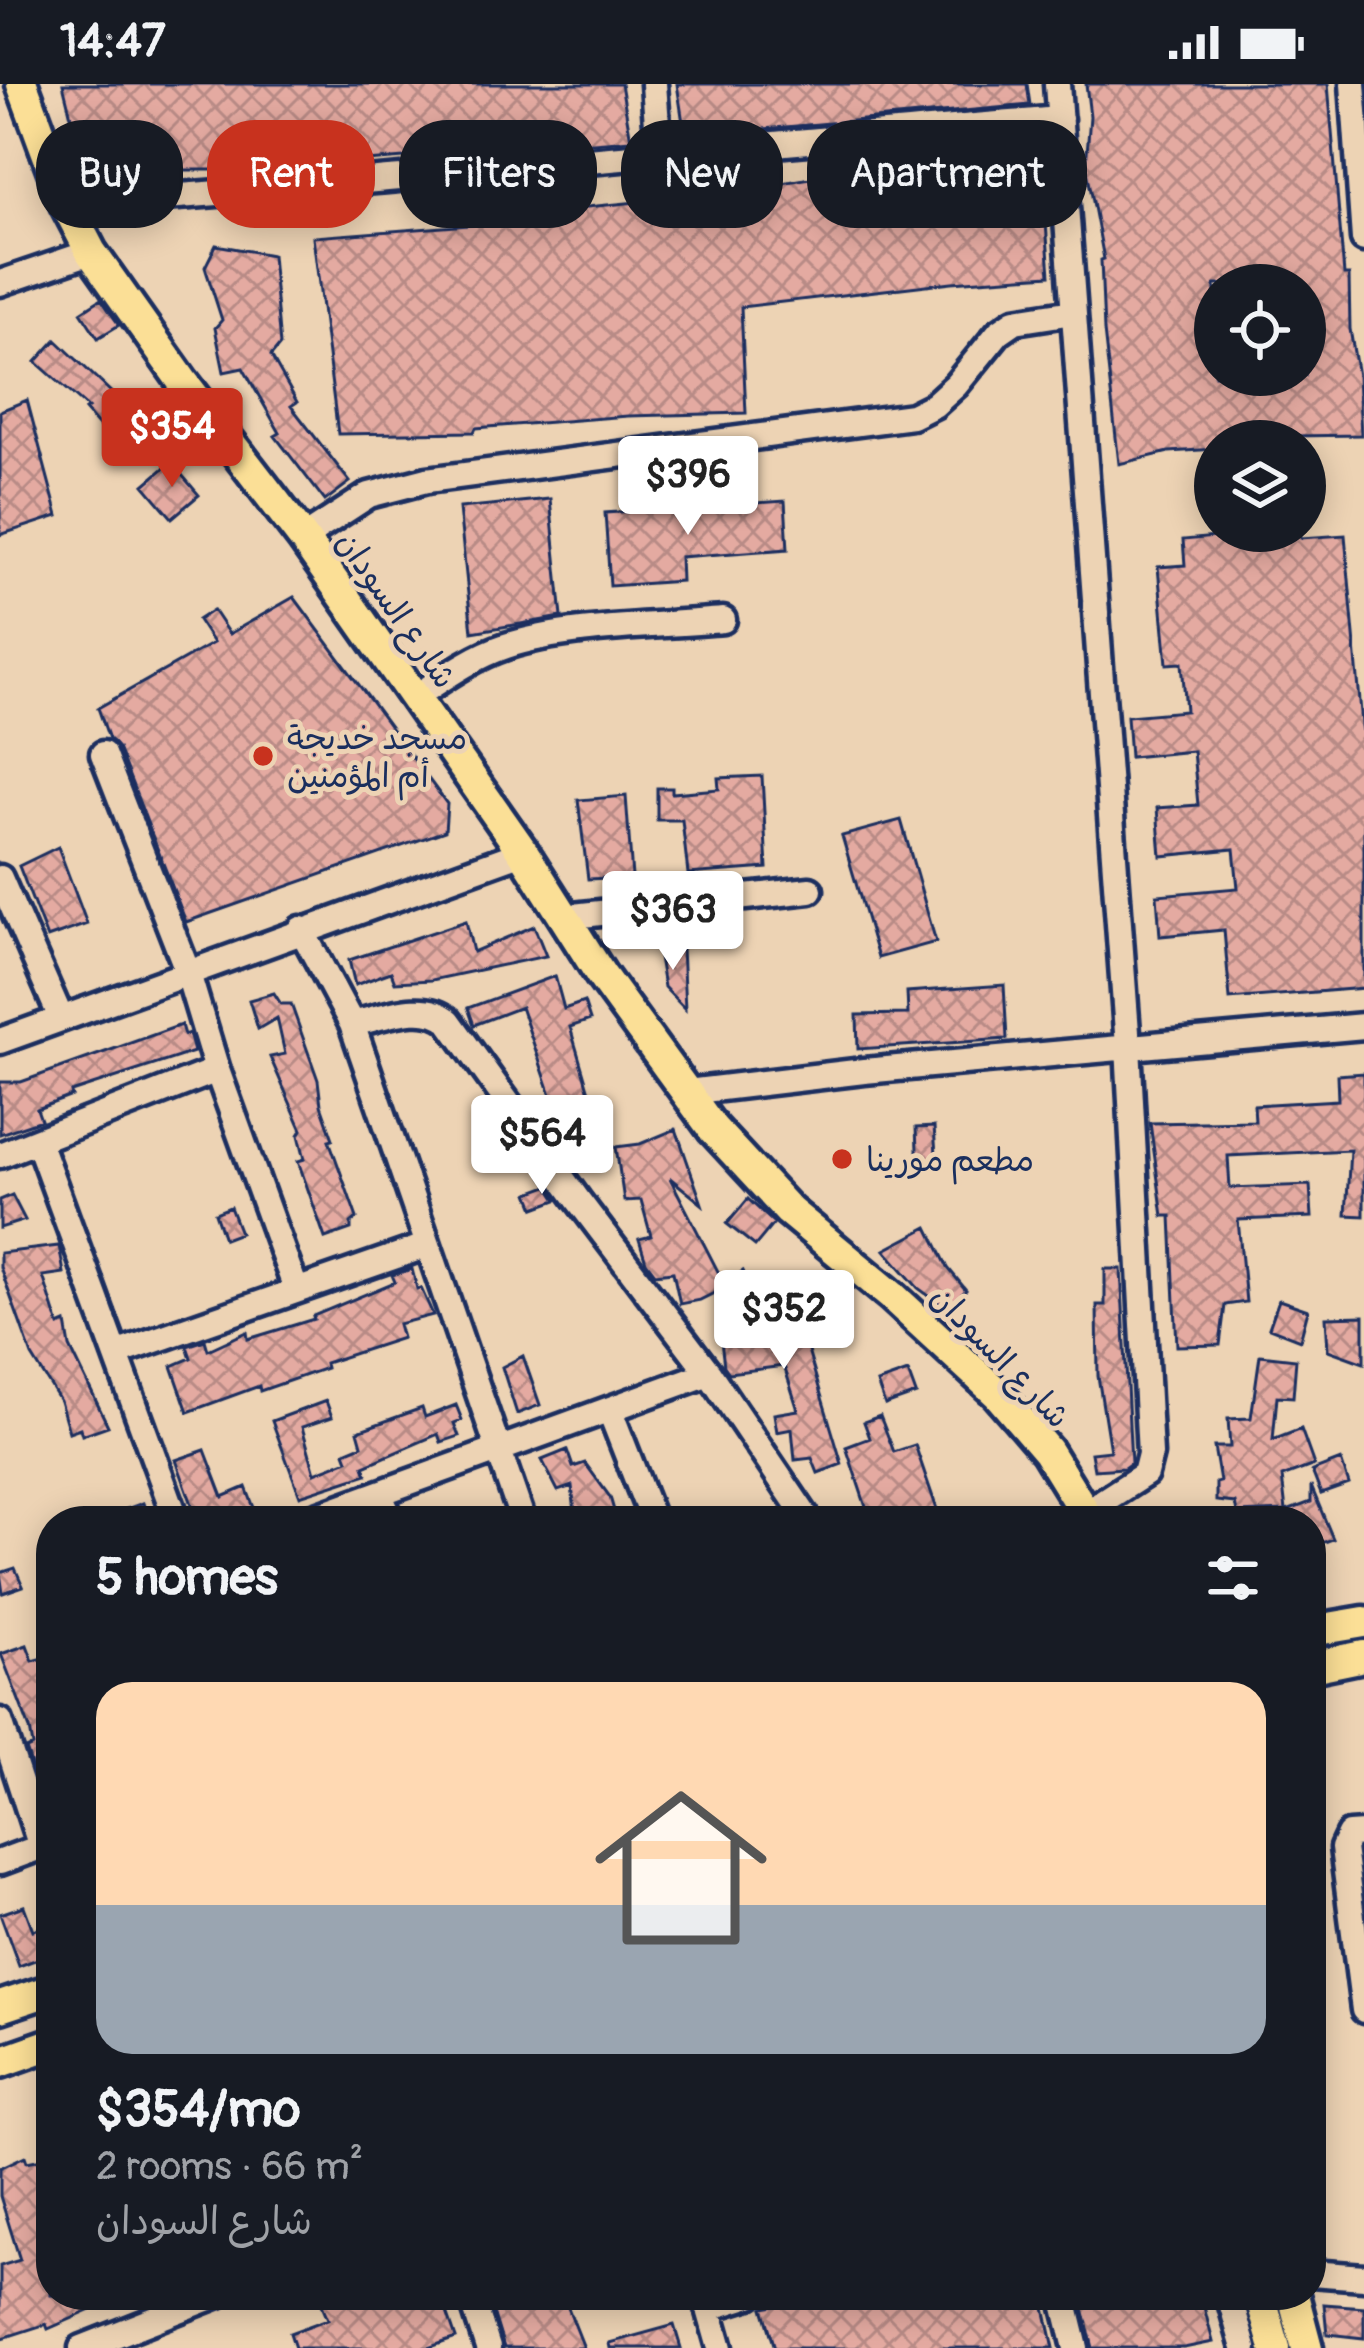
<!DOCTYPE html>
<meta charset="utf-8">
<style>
body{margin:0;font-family:Pangolin,"Playpen Sans Arabic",sans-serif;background:#242831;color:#f1f3f6;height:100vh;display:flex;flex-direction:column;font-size:45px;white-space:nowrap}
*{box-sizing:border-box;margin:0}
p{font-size:39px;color:#9ea1a6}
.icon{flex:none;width:66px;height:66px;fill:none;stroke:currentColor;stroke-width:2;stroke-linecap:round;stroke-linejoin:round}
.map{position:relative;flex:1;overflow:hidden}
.drawer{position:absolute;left:36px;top:1422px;width:1290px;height:804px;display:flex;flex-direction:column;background:#171b24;border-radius:48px;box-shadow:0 6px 30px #0003}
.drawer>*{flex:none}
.hud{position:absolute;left:36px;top:36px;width:1293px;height:108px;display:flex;gap:24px}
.controls{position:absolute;left:1194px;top:180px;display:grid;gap:24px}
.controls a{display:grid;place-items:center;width:132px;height:132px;border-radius:50%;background:#171b24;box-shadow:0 6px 30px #0003;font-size:60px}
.price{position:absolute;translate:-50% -102px;padding:0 27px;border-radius:12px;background:#fff;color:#222;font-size:39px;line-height:78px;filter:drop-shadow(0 3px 6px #0008)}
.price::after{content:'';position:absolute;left:50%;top:72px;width:36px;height:27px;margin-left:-18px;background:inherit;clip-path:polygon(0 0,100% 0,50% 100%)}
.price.active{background:#c8321e;color:#fff}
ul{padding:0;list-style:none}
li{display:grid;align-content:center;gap:24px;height:636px;padding:0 60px}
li+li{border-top:3px solid #363941}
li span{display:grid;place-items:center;height:372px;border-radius:36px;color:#555}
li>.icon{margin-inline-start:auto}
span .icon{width:216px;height:216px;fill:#fffc;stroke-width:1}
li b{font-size:51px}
h2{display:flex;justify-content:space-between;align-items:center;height:144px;padding:0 60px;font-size:51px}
.tag{padding:0 42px;border-radius:48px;background:#171b24;box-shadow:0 6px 30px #0003;font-size:42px;line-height:108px}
.tag.active{background:#c8321e;color:#fff}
.status{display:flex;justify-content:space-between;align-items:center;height:84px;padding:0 60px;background:#171b24;direction:ltr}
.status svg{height:33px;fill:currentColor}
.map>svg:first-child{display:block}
</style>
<div class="status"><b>14:47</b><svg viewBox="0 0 49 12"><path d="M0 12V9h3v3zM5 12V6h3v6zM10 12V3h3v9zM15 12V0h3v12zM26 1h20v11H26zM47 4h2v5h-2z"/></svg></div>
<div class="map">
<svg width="1364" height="2264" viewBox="0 0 1364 2264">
<defs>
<pattern id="building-cross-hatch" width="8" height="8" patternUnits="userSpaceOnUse" patternTransform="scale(3)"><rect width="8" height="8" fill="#e4aaa1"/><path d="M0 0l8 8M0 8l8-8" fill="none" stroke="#b88b86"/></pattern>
</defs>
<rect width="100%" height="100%" fill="#edd3b4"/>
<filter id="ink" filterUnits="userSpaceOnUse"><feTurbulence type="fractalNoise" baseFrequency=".00833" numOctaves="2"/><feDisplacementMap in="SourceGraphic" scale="24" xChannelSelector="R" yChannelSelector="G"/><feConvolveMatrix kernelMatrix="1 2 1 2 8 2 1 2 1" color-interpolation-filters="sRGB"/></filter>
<g filter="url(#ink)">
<path fill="url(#building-cross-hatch)" stroke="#1b2f5e" stroke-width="3" fill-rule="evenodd" d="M 63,0 L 621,0 L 631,56 L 254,86 L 139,86 L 88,101 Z
M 677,0 L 1027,0 L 1030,21 L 685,52 Z
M 1086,0 L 1328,0 L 1344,191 L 1349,191 L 1350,245 L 1358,292 L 1361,351 L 1293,352 L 1293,357 L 1215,357 L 1215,365 L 1169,368 L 1119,380 L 1104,247 L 1101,176 L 1104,175 L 1086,81 L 1090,32 ZM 1215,201 L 1305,201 L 1305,291 L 1215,291 Z
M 1040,62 L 1050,191 L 952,198 L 741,223 L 746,329 L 628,332 L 476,344 L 474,348 L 338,350 L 313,153 L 495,139 L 547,127 L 727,109 L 866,84 Z
M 216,161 L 272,171 L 280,261 L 271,272 L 297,318 L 291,322 L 350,398 L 325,417 L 275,352 L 280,349 L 243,284 L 224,288 L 215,244 L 222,236 L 205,183 Z
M 101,215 L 119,241 L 98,254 L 81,228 Z
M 56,256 L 152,347 L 128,369 L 106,345 L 104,348 L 85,326 L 88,324 L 36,278 Z
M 27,316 L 58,432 L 0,451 L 0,327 Z
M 171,378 L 199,411 L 172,434 L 144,401 Z
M 550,415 L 562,533 L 472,548 L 459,424 Z
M 785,417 L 788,465 L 680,473 L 681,497 L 610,502 L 605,429 Z
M 1248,447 L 1300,447 L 1301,454 L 1345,451 L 1364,662 L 1364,904 L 1230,915 L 1224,846 L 1160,852 L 1157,811 L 1238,804 L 1234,765 L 1161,772 L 1157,724 L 1198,721 L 1193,667 L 1130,673 L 1127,632 L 1186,627 L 1182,579 L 1167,580 L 1158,483 L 1185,481 L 1183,456 L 1248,450 Z
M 294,513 L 447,720 L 445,747 L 186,838 L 118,664 L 109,655 L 98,624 L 213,559 L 198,536 L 213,526 L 229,550 Z
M 762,692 L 767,784 L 688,790 L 682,736 L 657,736 L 657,704 L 672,704 L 672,709 L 719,705 L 718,694 Z
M 626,712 L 632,793 L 588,795 L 578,716 Z
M 901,736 L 936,858 L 878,874 L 842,752 Z
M 58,763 L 87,840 L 47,854 L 19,782 Z
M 466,837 L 473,868 L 534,842 L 546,872 L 432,896 L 395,898 L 391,888 L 355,901 L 349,876 Z
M 682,864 L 685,925 L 664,903 L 658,867 Z
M 555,892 L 564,925 L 584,918 L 590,936 L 570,943 L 596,1032 L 561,1040 L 521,923 L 474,941 L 468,924 Z
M 1004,901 L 1007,955 L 858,965 L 857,931 L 908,930 L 907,908 Z
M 274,909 L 281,920 L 291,920 L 318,996 L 321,1021 L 333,1055 L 329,1056 L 357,1134 L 351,1139 L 351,1145 L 325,1154 L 298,1077 L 305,1075 L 299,1051 L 302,1046 L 270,973 L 285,970 L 277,934 L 258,945 L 249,916 Z
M 181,941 L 184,951 L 189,949 L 194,968 L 71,1008 L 72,1012 L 37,1025 L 41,1036 L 0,1050 L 0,998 L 21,998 Z
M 1364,989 L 1364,1132 L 1346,1131 L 1350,1066 L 1228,1072 L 1230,1104 L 1310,1101 L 1312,1133 L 1238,1136 L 1246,1218 L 1225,1221 L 1220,1261 L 1177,1262 L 1171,1132 L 1163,1132 L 1150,1039 L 1255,1037 L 1254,1021 L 1338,1016 L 1337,991 Z
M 934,1043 L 937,1085 L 918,1087 L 916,1044 Z
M 676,1045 L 702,1120 L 670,1094 L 726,1203 L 700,1216 L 680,1220 L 673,1188 L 655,1190 L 646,1178 L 639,1155 L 651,1152 L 641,1116 L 624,1117 L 616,1063 L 640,1060 Z
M 548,1102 L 557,1116 L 535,1124 L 529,1109 Z
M 12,1111 L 25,1136 L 0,1144 L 0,1116 Z
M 748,1115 L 774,1139 L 755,1162 L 727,1140 Z
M 230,1123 L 240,1149 L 224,1155 L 215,1129 Z
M 928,1143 L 948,1184 L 966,1206 L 947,1225 L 918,1204 L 885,1166 Z
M 59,1162 L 64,1189 L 43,1192 L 59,1242 L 66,1239 L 70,1263 L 108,1342 L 82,1351 L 80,1344 L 69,1348 L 60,1317 L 32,1272 L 0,1183 L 0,1169 Z
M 412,1185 L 417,1205 L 421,1204 L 433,1231 L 398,1240 L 402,1254 L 325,1279 L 326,1284 L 260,1307 L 259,1302 L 188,1328 L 172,1282 L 191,1274 L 187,1262 L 205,1256 L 208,1266 L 247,1248 L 248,1255 L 314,1235 L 313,1232 L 395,1198 L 392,1191 Z
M 1105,1185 L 1121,1185 L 1131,1379 L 1124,1384 L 1094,1386 L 1091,1369 L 1110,1367 L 1098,1292 L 1097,1221 L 1105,1221 Z
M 743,1187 L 759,1221 L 792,1214 L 842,1380 L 818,1389 L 812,1374 L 795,1376 L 792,1345 L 777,1348 L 774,1330 L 798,1326 L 784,1282 L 729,1289 L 724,1282 L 721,1257 L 748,1253 L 743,1211 L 736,1214 L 728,1197 Z
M 1279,1216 L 1308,1226 L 1300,1256 L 1269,1244 Z
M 1364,1232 L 1364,1279 L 1328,1266 L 1326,1233 Z
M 1260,1271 L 1296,1275 L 1293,1313 L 1277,1312 L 1273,1356 L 1301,1345 L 1314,1381 L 1282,1393 L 1286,1427 L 1237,1429 L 1235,1419 L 1216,1417 L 1216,1399 L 1220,1398 L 1214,1363 L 1230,1363 L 1228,1335 L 1251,1334 Z
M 523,1272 L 540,1321 L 517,1330 L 502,1283 Z
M 908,1288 L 916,1310 L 885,1321 L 877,1299 Z
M 326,1317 L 332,1333 L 302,1343 L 315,1389 L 348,1376 L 345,1368 L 362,1361 L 358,1347 L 422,1324 L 425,1333 L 456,1321 L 462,1336 L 454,1339 L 459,1352 L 441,1358 L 438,1350 L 364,1382 L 367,1390 L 300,1412 L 272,1337 Z
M 880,1332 L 894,1368 L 915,1361 L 941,1437 L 872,1437 L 869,1432 L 846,1363 L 870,1354 L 864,1338 Z
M 205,1366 L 223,1413 L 246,1403 L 256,1429 L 236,1437 L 198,1437 L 176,1376 Z
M 567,1366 L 573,1383 L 585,1379 L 610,1413 L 617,1437 L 576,1437 L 572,1402 L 558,1407 L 542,1376 Z
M 1341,1376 L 1349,1400 L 1321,1410 L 1312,1387 Z
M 1311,1402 L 1333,1455 L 1311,1463 L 1311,1437 L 1266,1435 L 1311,1418 Z
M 143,1419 L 150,1437 L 99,1437 L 99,1435 Z
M 15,1484 L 23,1502 L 3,1509 L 0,1489 Z
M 27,1561 L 33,1577 L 51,1572 L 51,1676 L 32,1684 L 26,1665 L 33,1662 L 30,1645 L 1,1570 Z
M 24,1822 L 33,1846 L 51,1840 L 51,1870 L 19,1882 L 0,1830 Z
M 25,2072 L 27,2078 L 51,2073 L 51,2211 L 121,2213 L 48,2245 L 46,2240 L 0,2255 L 0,2182 L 20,2176 L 0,2112 L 0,2084 Z
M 336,2211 L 441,2211 L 456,2254 L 428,2264 L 295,2264 L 290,2249 L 328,2235 L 320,2216 Z
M 520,2211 L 563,2211 L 584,2264 L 504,2264 L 490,2218 Z
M 842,2211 L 1042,2211 L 1054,2264 L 775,2264 L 763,2224 Z
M 1107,2211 L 1201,2211 L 1213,2258 L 1184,2264 L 1093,2264 L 1081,2216 Z
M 1324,2220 L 1364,2223 L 1364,2254 L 1327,2250 Z
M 674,2241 L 681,2264 L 610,2264 L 609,2259 Z"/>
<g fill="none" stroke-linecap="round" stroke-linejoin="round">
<defs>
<path id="minor" d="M 654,0 L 659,67
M 1057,0 L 1128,962 L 1150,1370 L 1145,1390 L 1086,1428
M 1353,0 L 1364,155
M 66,120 C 398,98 729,62 1060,35
M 0,199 L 91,168
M 303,454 L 369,411 L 427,396 L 912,332 L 934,321 L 956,301 L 999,248 L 1015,237 L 1073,228
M 415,613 C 444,594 473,573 506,562 C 568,542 657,542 723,536
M 103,670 L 187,886 L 217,986 L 296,1205
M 0,794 L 61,934
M 564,833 L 810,806
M 301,845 L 352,940 L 523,1437
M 352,940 C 382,934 424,915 449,937 L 578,1116 L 709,1289 L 809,1437
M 0,957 L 523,768
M 687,1008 L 864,987 L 1364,942
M 38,1057 L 177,1437
M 0,1071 L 217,986
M 118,1269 L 428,1161
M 610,1327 L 653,1437
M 380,1410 L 391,1437
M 303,1437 L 709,1289
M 0,1637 L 41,1763
M 1364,1750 L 1349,1751 L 1343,1764 L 1364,1926
M 0,1778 L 51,1759
M 1311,2189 L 1364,2193
M 471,2211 L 488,2264
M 705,2211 L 720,2264
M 1063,2211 L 1076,2264
M 1229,2211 L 1244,2264
M 709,2224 L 750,2211
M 82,2264 L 217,2211"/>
<path id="major" d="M 22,0 L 66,120 L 91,168 L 183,298 L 303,454 L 523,768 L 601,891 L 713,1045 L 789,1127 L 892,1212 L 998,1310 L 1047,1367 L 1090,1437
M 1311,1547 L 1364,1538
M 1311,1583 L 1364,1572
M 0,1923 L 51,1906
M 0,1978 L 51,1960
M 1260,2211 L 1275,2264
M 1293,2211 L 1307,2264"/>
</defs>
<use href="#minor" stroke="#1b2f5e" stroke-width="33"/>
<use href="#major" stroke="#1b2f5e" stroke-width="39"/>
<use href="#minor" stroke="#edd3b4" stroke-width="24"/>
<use href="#major" stroke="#fbdf96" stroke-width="30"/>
</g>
</g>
<g fill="#c8321e" stroke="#edd3b4" stroke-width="4.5">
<circle cx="263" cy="672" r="12"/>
<circle cx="842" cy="1075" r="12"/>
</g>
<g text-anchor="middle" stroke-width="10" stroke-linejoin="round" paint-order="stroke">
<g font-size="33" fill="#1b2f5e" stroke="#edd3b4">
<text transform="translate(397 525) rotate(55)" y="12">شارع السودان</text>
<text transform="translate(1001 1272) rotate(46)" y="12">شارع السودان</text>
</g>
<g font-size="33" fill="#1b2f5e" stroke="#edd3b4" text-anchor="start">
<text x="287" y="665">مسجد خديجة<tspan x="287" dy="38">أم المؤمنين</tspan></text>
<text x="866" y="1087">مطعم مورينا</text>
</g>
</g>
</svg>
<div class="controls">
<a><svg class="icon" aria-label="locate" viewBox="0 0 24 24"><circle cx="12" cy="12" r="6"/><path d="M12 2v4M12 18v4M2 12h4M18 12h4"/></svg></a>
<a><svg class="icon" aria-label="layers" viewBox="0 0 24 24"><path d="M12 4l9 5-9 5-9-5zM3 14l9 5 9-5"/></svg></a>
</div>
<b class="price active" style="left:172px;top:406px">$354</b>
<b class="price" style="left:688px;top:454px">$396</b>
<b class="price" style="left:673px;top:889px">$363</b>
<b class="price" style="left:542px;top:1113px">$564</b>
<b class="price" style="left:784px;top:1288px">$352</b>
<div class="hud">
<a class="tag">Buy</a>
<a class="tag active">Rent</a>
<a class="tag">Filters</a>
<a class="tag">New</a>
<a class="tag">Apartment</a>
</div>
<section class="drawer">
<h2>5 homes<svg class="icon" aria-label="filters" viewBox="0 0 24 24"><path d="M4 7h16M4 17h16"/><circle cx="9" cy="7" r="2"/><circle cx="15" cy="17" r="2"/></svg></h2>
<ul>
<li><span style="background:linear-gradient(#ffd9b3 60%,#9aa5b1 0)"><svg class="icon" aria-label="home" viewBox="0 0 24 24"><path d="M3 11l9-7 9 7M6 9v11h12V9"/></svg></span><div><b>$354/mo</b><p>2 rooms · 66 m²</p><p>شارع السودان</p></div></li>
</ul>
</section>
</div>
